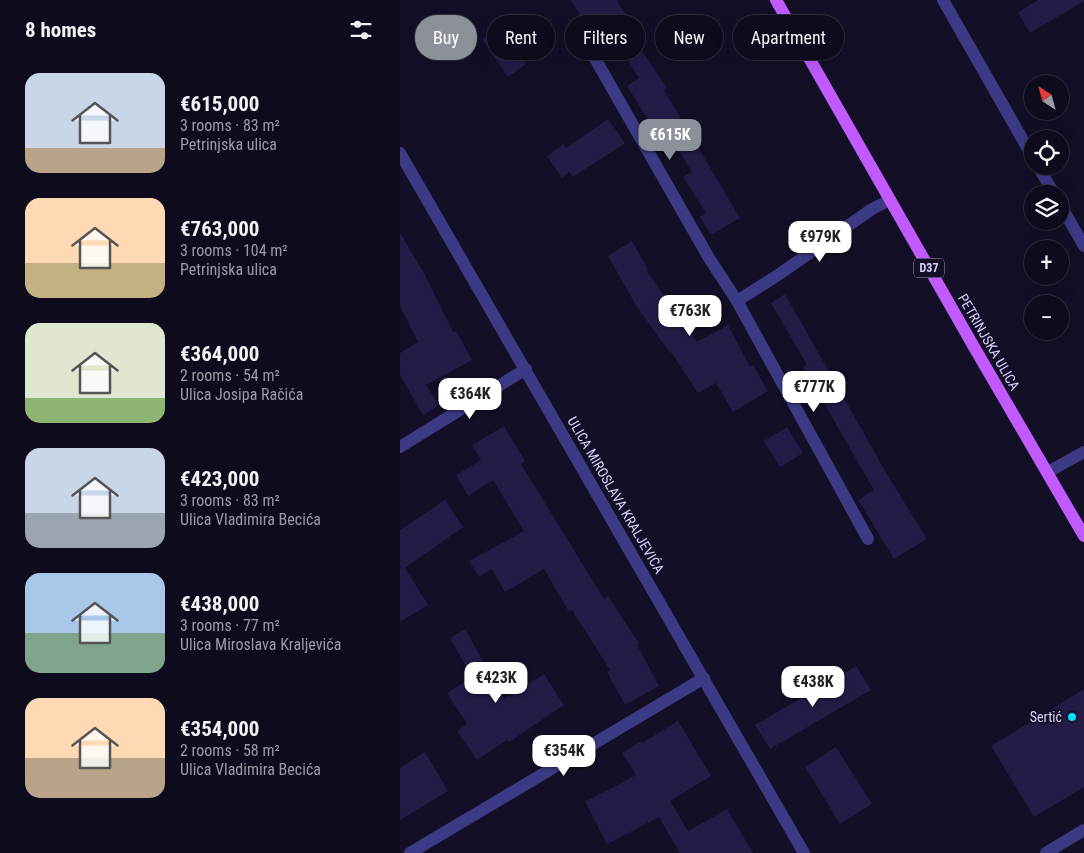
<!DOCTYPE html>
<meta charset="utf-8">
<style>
body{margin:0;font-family:"Roboto Condensed",sans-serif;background:#1c1929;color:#f1f3f6;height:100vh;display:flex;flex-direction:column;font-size:19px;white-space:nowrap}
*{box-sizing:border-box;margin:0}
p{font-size:16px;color:#9b9ba3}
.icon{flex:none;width:28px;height:28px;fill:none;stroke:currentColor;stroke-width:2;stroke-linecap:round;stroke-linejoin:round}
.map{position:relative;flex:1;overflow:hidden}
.panel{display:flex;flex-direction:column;background:#0e0b1c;width:400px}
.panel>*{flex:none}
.top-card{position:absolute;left:15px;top:15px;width:475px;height:45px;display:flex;gap:10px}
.needle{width:32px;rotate:324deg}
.fabs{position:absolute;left:624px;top:75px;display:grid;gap:10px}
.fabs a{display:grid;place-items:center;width:45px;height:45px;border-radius:50%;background:#0e0b1c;box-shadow:0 5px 20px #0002,0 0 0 1px #2e2b3b;font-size:25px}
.price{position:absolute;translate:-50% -42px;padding:0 11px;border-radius:10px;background:#fff;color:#222;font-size:16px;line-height:32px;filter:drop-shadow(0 1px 2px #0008)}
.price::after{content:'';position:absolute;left:50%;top:30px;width:15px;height:11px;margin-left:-8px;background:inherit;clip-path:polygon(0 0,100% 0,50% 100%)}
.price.on{background:#8c9099;color:#fff}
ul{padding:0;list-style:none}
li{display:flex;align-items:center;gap:15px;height:125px;padding:0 25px}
li span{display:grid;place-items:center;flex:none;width:140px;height:100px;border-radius:15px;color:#555}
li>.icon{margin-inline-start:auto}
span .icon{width:60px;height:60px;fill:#fffc;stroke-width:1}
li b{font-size:21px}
h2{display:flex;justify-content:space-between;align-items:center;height:60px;padding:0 25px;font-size:21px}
.pill{padding:0 18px;border-radius:22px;background:#0e0b1c;box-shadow:0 5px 20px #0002,0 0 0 1px #2e2b3b;font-size:18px;line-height:45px}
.pill.on{background:#8c9099;color:#fff}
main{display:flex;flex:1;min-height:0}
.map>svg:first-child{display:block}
</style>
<main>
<section class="panel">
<h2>8 homes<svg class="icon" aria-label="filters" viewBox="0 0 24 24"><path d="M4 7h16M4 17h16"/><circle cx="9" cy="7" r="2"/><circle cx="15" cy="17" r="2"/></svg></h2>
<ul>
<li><span style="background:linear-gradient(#c9d6e8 75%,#b9a48a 0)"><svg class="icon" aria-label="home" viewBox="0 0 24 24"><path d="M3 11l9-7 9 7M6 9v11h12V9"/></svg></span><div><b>€615,000</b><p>3 rooms · 83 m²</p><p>Petrinjska ulica</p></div></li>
<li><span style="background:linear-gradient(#ffd9b3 65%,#c2b280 0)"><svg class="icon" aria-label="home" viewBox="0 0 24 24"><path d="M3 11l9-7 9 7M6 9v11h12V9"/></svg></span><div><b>€763,000</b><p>3 rooms · 104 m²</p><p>Petrinjska ulica</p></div></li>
<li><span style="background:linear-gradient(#dfe7d0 75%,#8fb573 0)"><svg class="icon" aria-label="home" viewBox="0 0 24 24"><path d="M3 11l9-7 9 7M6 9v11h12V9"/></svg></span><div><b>€364,000</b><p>2 rooms · 54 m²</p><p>Ulica Josipa Račića</p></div></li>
<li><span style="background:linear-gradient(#c9d6e8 65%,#9aa5b1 0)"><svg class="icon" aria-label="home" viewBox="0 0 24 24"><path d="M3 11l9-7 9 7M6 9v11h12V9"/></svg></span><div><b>€423,000</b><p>3 rooms · 83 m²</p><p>Ulica Vladimira Becića</p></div></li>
<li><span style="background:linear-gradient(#a9c7e8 60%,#7fa58c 0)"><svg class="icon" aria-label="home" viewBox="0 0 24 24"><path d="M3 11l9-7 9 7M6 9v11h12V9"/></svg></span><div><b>€438,000</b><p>3 rooms · 77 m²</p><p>Ulica Miroslava Kraljevića</p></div></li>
<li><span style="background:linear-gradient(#ffd9b3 60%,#b9a48a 0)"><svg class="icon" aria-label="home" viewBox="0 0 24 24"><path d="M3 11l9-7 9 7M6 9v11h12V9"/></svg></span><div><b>€354,000</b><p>2 rooms · 58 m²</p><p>Ulica Vladimira Becića</p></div></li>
</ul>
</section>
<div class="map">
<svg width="684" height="853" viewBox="0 0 684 853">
<rect width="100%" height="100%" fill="#130f26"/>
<path fill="#241b47" d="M 171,0 L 217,0 L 232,26 L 227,29 L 267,88 L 264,90 L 340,218 L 311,235 L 300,217 L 306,213 L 283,177 L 292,172 L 274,143 L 266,149 L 227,86 L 239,78 L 213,38 L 198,46 Z
M 638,0 L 684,0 L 684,1 L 630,33 L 618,12 Z
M 101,27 L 126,64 L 108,77 L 82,39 Z
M 208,119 L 225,143 L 173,177 L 169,172 L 162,178 L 147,156 L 163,144 L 166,148 Z
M 0,233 L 25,275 L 53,332 L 56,331 L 72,360 L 26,385 L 39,405 L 23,415 L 0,375 L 0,353 L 18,342 L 0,306 Z
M 232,241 L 248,269 L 246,270 L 297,342 L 328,325 L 350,367 L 353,365 L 368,391 L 333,412 L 316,383 L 298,393 L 271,352 L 270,353 L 237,307 L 208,256 Z
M 385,294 L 488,476 L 527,539 L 494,559 L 458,500 L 474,490 L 403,367 L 407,365 L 371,303 Z
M 104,426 L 125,461 L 121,464 L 204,599 L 208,596 L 239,644 L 237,645 L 259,686 L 225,705 L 207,672 L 210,670 L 172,610 L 169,612 L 144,569 L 105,592 L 92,569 L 79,577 L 69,561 L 124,531 L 93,480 L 68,496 L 56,475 L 81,460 L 72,445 Z
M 387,427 L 403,453 L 380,467 L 364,441 Z
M 45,500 L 63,527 L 5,568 L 28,605 L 0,622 L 0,530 Z
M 65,629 L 104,699 L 144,674 L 164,705 L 109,742 L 107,740 L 77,760 L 57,731 L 67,724 L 47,693 L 72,677 L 50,638 Z
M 456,666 L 471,690 L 370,749 L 355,725 Z
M 684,689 L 684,787 L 634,817 L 591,746 Z
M 278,721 L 311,776 L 270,801 L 288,831 L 327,809 L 353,853 L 280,853 L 259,817 L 207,844 L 185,802 L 236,775 L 222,753 L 241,741 L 242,743 Z
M 436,747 L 472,804 L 440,824 L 405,767 Z
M 25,752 L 48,791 L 0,820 L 0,768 Z"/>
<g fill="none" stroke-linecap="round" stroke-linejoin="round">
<path stroke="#3d3a85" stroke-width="12" d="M 543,0 L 632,156
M 181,34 L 309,258 L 337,301 L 468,539
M 0,153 L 404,853
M 638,166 L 654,194
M 660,204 L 684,246
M 337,301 L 381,273 L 472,209 L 490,200
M 0,447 L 126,369
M 648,472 L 684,452
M 10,853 L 304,678
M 646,853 L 684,830"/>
<path stroke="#c25bff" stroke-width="12" d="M 376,0 L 574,347 L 684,536"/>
</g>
<circle fill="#00e5ff" stroke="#130f26" stroke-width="2" cx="672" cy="717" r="5"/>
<g text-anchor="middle" stroke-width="4" stroke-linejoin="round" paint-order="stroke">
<rect fill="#130f26" stroke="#9e99be" stroke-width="1" x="514" y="258.5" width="30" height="19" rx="4"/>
<g font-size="12" font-weight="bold" fill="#d9d4ff">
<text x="529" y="272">D37</text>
</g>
<g font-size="14" fill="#d9d4ff" stroke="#130f26">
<text transform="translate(589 342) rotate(60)" y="5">PETRINJSKA ULICA</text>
<text transform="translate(216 495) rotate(60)" y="5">ULICA MIROSLAVA KRALJEVIĆA</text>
</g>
<g font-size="14" fill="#d9d4ff" stroke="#130f26" text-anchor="end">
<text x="662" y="722">Sertić</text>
</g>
</g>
</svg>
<div class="fabs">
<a><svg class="needle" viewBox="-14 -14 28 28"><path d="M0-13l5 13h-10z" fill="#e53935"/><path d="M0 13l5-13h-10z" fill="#9b9ba3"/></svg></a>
<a><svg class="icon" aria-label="locate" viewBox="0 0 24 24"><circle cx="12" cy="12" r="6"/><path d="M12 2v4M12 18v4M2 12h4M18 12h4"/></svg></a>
<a><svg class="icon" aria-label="layers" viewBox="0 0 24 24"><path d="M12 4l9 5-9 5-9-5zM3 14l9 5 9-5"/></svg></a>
<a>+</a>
<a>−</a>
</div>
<b class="price on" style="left:270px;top:161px">€615K</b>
<b class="price" style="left:420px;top:263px">€979K</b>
<b class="price" style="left:290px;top:337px">€763K</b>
<b class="price" style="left:414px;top:413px">€777K</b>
<b class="price" style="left:70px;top:420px">€364K</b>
<b class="price" style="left:96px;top:704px">€423K</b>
<b class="price" style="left:413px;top:708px">€438K</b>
<b class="price" style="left:164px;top:777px">€354K</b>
<div class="top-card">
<a class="pill on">Buy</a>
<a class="pill">Rent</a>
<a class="pill">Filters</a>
<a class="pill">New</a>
<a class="pill">Apartment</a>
</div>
</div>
</main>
